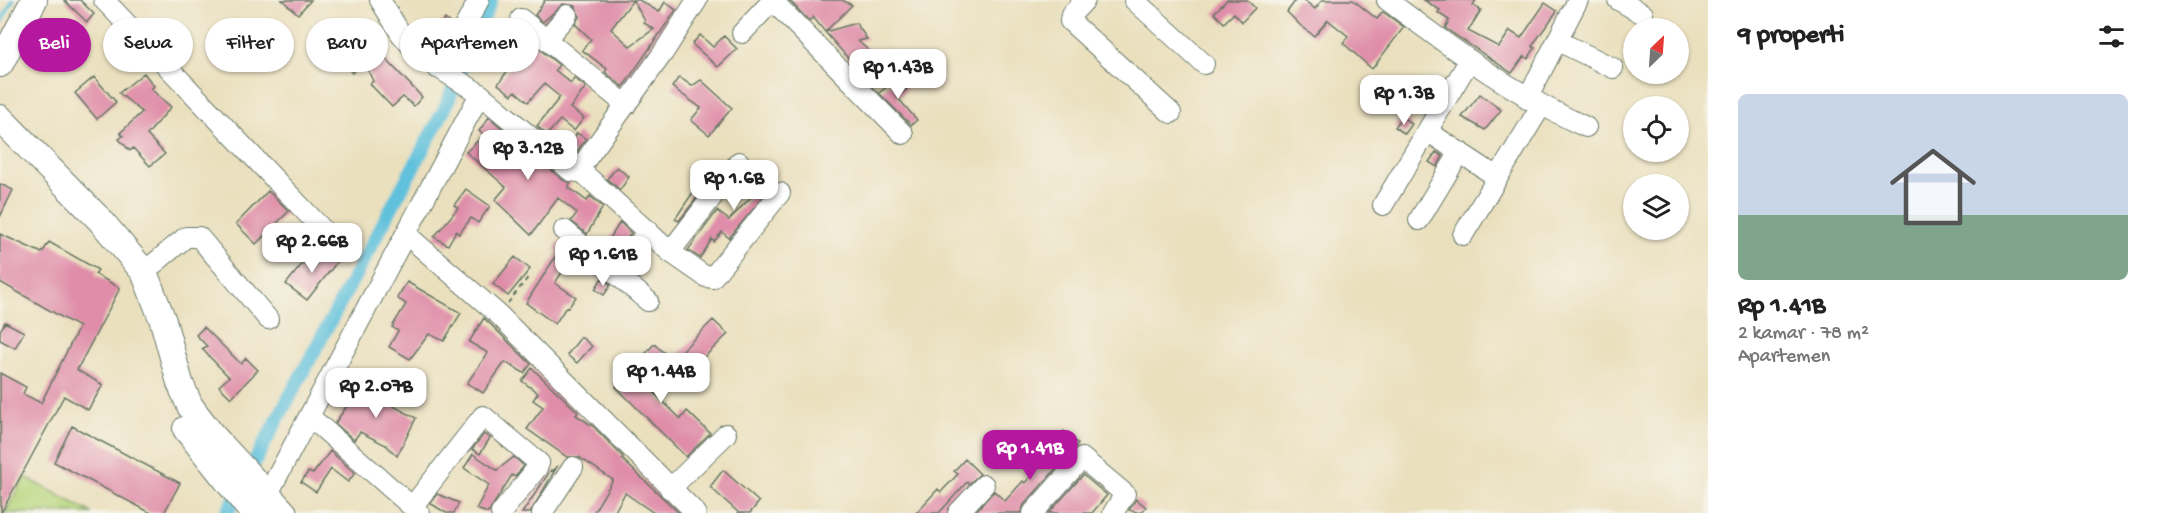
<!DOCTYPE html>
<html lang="id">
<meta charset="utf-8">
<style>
body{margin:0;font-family:"Gochi Hand",sans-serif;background:#f2f2f2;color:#222;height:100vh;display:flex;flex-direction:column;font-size:22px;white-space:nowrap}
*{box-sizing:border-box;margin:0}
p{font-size:20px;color:#767676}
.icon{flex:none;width:33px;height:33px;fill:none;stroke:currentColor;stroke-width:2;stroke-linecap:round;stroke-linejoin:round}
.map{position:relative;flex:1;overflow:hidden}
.side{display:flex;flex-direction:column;background:#fff;width:450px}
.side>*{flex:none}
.top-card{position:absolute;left:18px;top:18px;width:570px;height:54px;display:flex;gap:12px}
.needle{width:39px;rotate:25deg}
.buttons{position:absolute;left:1623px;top:18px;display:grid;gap:12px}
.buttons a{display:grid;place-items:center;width:66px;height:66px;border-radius:50%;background:#fff;box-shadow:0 2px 4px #0004;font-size:30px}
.price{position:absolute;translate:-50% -51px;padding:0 14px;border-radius:12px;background:#fff;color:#222;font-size:20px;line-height:39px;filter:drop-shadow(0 2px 3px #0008)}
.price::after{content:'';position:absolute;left:50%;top:36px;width:18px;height:14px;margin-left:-9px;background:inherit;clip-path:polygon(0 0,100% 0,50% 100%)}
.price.active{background:#b5179e;color:#fff}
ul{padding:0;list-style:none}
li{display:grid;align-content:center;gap:12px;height:318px;padding:0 30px}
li+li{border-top:2px solid #e0e0e0}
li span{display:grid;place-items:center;height:186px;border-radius:9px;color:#555}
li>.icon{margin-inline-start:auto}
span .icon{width:108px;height:108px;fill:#fffc;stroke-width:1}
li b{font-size:26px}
h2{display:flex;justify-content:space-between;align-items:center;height:72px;padding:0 30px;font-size:26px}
.tag{padding:0 21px;border-radius:27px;background:#fff;box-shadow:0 2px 4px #0004;font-size:21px;line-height:54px}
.tag.active{background:#b5179e;color:#fff}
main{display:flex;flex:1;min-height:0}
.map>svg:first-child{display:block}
</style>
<main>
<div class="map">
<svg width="1708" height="513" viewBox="0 0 1708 513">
<rect width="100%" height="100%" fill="#f7f3e8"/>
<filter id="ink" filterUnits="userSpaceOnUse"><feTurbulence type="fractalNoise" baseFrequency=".0167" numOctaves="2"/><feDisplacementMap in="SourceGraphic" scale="12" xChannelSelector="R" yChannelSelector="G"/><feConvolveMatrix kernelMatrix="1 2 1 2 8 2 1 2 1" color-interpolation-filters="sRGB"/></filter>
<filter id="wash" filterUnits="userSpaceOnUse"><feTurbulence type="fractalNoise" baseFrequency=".008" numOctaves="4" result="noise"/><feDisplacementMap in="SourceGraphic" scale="24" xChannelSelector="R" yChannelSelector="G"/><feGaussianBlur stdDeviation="1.35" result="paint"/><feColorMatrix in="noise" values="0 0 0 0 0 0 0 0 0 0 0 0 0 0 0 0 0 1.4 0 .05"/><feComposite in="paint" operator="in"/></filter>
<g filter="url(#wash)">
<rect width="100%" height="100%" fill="#eae0be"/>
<path fill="#b7d67d" stroke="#6b8a58" stroke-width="1.5" d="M 25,477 L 92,513 L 5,513 Z"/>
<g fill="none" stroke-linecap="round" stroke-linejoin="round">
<path stroke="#5ec1dc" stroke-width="4" d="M 0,24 L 13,0"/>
<path stroke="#5ec1dc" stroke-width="14" d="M 227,513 L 444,110 L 491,0"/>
</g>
<g id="blocks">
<path fill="#df8da9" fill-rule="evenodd" d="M 64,0 L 80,0 L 94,14 L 87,22 Z
M 282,0 L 311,0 L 298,14 Z
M 545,0 L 639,0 L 659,12 L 665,2 L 676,10 L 623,87 L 605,72 L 607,69 L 582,50 L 591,39 L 575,24 L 579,17 L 575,6 L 563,4 L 543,22 L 535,15 ZM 633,0 L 645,21 L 644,23 L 654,29 L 630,46 L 611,29 Z
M 789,0 L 842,0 L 852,5 L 825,32 L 813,17 L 809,21 Z
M 1227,0 L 1247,0 L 1255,8 L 1242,22 L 1234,13 L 1224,23 L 1214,13 Z
M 1296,0 L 1304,0 L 1315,9 L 1322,0 L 1353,0 L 1377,19 L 1383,12 L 1404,27 L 1372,69 L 1343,43 L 1348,36 L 1328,20 L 1314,36 L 1300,25 L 1287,12 Z
M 1424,0 L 1476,0 L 1473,5 L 1481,10 L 1468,31 L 1499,47 L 1510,31 L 1521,38 L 1545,3 L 1557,11 L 1532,46 L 1535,48 L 1528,59 L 1524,56 L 1512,73 L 1445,28 L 1449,20 L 1438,13 L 1440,10 Z
M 445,19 L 452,25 L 437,48 L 427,39 Z
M 360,22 L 370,33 L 365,37 L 422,97 L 414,106 L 403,97 L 392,107 L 370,84 L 373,81 L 364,62 L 352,73 L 344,64 L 350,59 L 339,48 L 350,38 L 347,35 Z
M 856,23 L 867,39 L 858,41 L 885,65 L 869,82 L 825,32 Z
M 700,35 L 713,47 L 724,36 L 737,49 L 718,67 L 692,44 Z
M 529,41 L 559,65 L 555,70 L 571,83 L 574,78 L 586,87 L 570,108 L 584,118 L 574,131 L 560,120 L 547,135 L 537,126 L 560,97 L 544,84 L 528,102 L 515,91 L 512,95 L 498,84 Z
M 144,73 L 154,86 L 151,89 L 171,107 L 147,135 L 165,154 L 150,166 L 133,148 L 130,151 L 119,139 L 123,136 L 120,133 L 142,112 L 119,93 Z
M 94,77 L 116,102 L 97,119 L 75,93 Z
M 679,77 L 692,86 L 701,80 L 732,108 L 709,135 L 691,120 L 701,108 L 672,87 Z
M 898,78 L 907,89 L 897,97 L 917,120 L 911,125 L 879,93 Z
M 1480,94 L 1501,110 L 1485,130 L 1462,117 Z
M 489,117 L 563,180 L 571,183 L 568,187 L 587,201 L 590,196 L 603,207 L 587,234 L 571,221 L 577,213 L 558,198 L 531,235 L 495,200 L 506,187 L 466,152 L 484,135 L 479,131 Z
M 1402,117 L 1412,124 L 1405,134 L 1395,127 Z
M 577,133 L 586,139 L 575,154 L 567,150 Z
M 1436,152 L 1443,156 L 1437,167 L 1429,162 Z
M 719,164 L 721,166 L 679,221 L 675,219 L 702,179 Z
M 750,165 L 776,182 L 729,238 L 722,232 L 714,242 L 712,239 L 700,258 L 688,250 L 717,211 L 729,220 L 753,195 L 738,184 Z
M 617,167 L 629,177 L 620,190 L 607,179 Z
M 0,184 L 13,190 L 0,217 Z
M 466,189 L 490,206 L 478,223 L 471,218 L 459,234 L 456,231 L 448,245 L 434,237 L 458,208 L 454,205 Z
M 268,191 L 289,211 L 256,244 L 236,224 Z
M 620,222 L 631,233 L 615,257 L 604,248 Z
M 0,234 L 42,253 L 49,242 L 98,270 L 95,274 L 120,288 L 77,370 L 103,385 L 88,410 L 64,396 L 1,513 L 0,373 L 26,387 L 23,394 L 41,403 L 79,327 L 0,282 Z
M 560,242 L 574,254 L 555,283 L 576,297 L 568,308 L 566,307 L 555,324 L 526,303 L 559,251 L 555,248 Z
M 324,248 L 337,262 L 307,300 L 286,284 L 310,254 L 314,257 Z
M 515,257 L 530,269 L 508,296 L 493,284 Z
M 602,278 L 611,285 L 604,295 L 595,289 Z
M 407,282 L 461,313 L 444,341 L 429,334 L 410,359 L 389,347 L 398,331 L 392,327 L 406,304 L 397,298 Z
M 484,318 L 531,364 L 524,373 L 505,362 L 483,393 L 467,383 L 488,353 L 469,342 Z
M 713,320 L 728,334 L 692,369 L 678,355 Z
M 5,322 L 24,332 L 15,348 L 0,340 L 0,331 Z
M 204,327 L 241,364 L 246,358 L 258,370 L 231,398 L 219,386 L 229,377 L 202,349 L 207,346 L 196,335 Z
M 581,337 L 592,346 L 577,363 L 567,355 Z
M 654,344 L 669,357 L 645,384 L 681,419 L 687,411 L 710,433 L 686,457 L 616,387 Z
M 532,368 L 578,412 L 576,415 L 593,426 L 623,457 L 622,459 L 679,513 L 654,513 L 625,493 L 614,513 L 593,513 L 613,480 L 579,457 L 567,457 L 527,429 L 543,407 L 533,400 L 538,393 L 522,381 Z
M 363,383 L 384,397 L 382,400 L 416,418 L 397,456 L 386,445 L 360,432 L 354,440 L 335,423 Z
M 72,426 L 180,483 L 164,513 L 151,513 L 54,462 Z
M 1064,431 L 1078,444 L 1024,505 L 1021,513 L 974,513 L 994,491 L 1005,501 L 1023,481 L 1025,483 L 1057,446 L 1053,442 Z
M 484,434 L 490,438 L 480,454 L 472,449 Z
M 330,451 L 355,473 L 348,482 L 331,469 L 316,492 L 301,482 L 308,472 L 313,474 Z
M 473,454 L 497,470 L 514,457 L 524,466 L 515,477 L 512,475 L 488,513 L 476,509 L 489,485 L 464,468 Z
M 965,459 L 980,474 L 969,484 L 967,482 L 939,513 L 916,513 L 938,489 L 941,492 L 958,474 L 954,471 Z
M 558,465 L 530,513 L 522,513 L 551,470 L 553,471 Z
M 723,470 L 759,502 L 750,513 L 739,513 L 710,487 Z
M 1083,475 L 1107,495 L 1092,513 L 1049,513 Z
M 437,494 L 459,503 L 454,513 L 446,513 L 430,503 Z
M 1136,499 L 1146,507 L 1141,513 L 1129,510 Z"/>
</g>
</g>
<g filter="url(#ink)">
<use href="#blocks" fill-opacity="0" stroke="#667664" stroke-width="1.5"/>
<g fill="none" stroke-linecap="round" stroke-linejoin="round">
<defs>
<path id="minor" d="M 104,0 L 323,230
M 380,0 L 401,34 L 421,57 L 480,94 L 571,171 L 577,172 L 663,53 L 697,0
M 772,0 L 903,134
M 1085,0 L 1071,15 L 1070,21 L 1171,113
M 1134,0 L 1204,64
M 1387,0 C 1451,48 1513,94 1586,127
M 1618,0 L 1643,14
M 521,19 L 626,105
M 742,33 L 773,0
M 547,38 L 567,15
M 1558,41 L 1613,68
M 437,68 L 456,42 L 479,0
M 1527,99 L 1578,0
M 1427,131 L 1497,177
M 581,171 L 670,252 L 706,277 L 712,278 L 780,193
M 1383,205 L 1469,61
M 1419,220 L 1460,152
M 564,230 L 648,301
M 407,235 L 499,315 L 696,513
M 1463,235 L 1541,106
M 670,252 L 739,162
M 144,272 L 186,237 L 199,237 L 268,319
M 617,275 L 648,230
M 309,416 L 419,513
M 670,489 L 726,434
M 262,505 L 480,94
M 412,507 L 483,416 L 539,463 L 537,468 L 501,513
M 542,513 L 573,467
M 958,513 L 984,485
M 1033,513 L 1082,458 L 1125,494 L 1113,513"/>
<path id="major" d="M 0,64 L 34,0
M 0,118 L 101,221 L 144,272 L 163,321 L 180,383 L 190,406 L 211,434 L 284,513
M 186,429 L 253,513"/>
</defs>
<use href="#minor" stroke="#667664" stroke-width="22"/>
<use href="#major" stroke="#667664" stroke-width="28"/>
<path stroke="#667664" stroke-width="2" stroke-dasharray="4.5 4.5" stroke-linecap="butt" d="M 508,303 L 530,275"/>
<use href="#minor" stroke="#fff" stroke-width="20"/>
<use href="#major" stroke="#fff" stroke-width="26"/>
</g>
</g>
</svg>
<div class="buttons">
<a><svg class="needle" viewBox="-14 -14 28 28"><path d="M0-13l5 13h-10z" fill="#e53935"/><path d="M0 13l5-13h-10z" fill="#767676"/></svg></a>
<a><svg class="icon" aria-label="locate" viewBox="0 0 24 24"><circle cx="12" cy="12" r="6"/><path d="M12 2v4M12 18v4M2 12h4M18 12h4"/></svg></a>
<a><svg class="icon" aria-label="layers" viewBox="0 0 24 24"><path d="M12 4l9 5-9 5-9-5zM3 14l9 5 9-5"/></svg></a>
</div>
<b class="price" style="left:898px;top:100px">Rp 1.43B</b>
<b class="price" style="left:1404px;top:126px">Rp 1.3B</b>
<b class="price" style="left:528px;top:181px">Rp 3.12B</b>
<b class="price" style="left:734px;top:211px">Rp 1.6B</b>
<b class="price" style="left:312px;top:274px">Rp 2.66B</b>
<b class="price" style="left:603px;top:287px">Rp 1.61B</b>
<b class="price" style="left:661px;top:404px">Rp 1.44B</b>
<b class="price" style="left:376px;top:419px">Rp 2.07B</b>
<b class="price active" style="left:1030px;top:481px">Rp 1.41B</b>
<div class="top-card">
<a class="tag active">Beli</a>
<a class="tag">Sewa</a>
<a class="tag">Filter</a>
<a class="tag">Baru</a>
<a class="tag">Apartemen</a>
</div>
</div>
<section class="side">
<h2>9 properti<svg class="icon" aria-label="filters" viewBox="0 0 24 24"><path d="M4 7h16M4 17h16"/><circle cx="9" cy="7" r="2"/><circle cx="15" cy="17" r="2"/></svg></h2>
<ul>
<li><span style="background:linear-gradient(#c9d6e8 65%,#7fa58c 0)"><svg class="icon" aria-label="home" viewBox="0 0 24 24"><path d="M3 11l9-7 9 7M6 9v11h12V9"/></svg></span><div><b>Rp 1.41B</b><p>2 kamar · 78 m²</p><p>Apartemen</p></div></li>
</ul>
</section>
</main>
